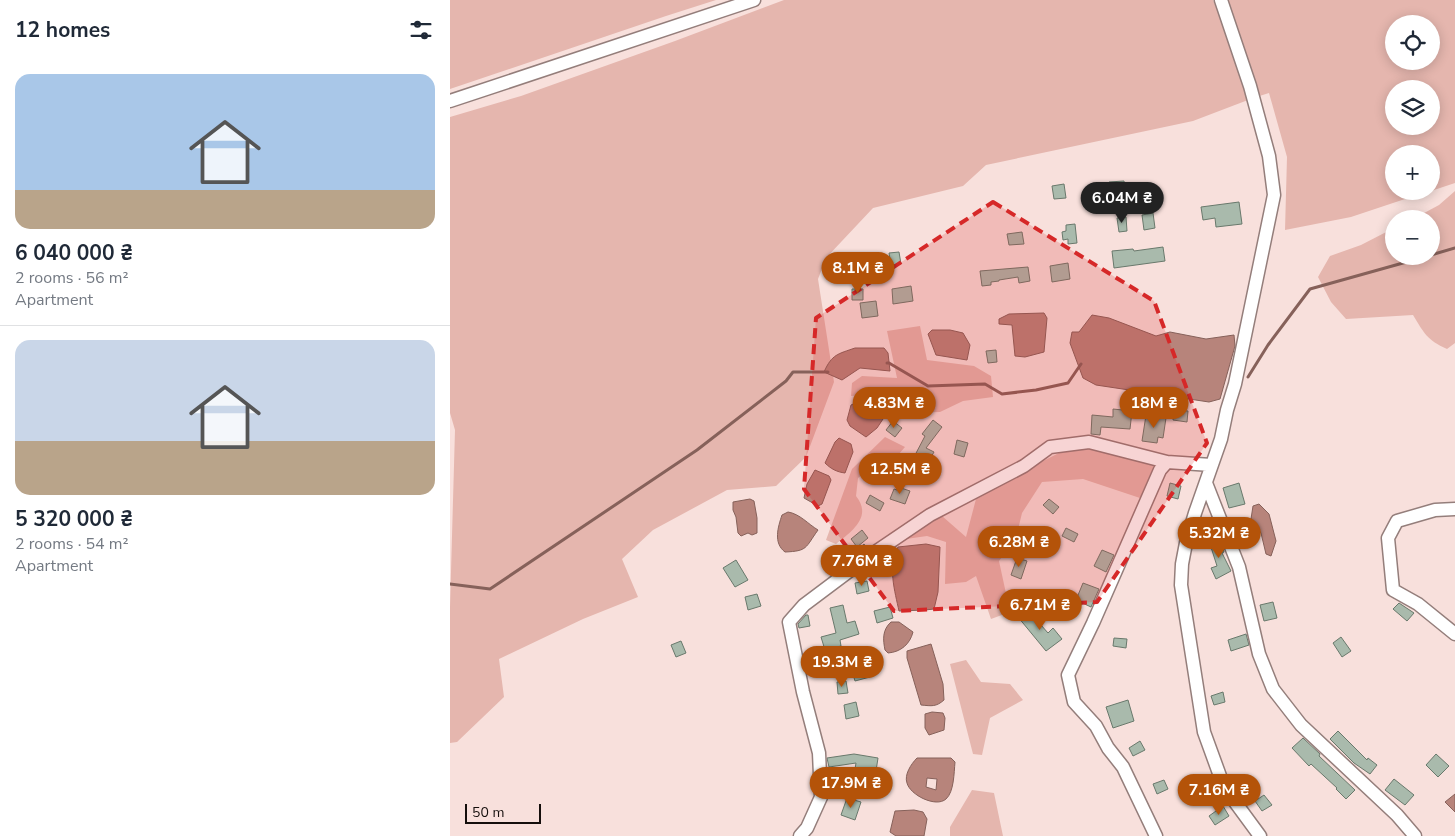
<!DOCTYPE html>
<meta charset="utf-8">
<style>
body{margin:0;font-family:"Nunito Sans",sans-serif;background:#f2f2f3;color:#1f2937;height:100vh;display:flex;flex-direction:column;font-size:19px;white-space:nowrap}
*{box-sizing:border-box;margin:0}
p{font-size:16px;color:#747a83}
.icon{flex:none;width:28px;height:28px;fill:none;stroke:currentColor;stroke-width:2;stroke-linecap:round;stroke-linejoin:round}
.map{position:relative;flex:1;overflow:hidden}
.details{display:flex;flex-direction:column;background:#fff;width:450px}
.details>*{flex:none}
.buttons{position:absolute;left:935px;top:15px;display:grid;gap:10px}
.buttons a{display:grid;place-items:center;width:55px;height:55px;border-radius:50%;background:#fff;box-shadow:0 2px 12px #0003;font-size:25px}
.scale{position:absolute;left:15px;bottom:12px;width:76px;box-sizing:border-box;padding-left:5px;border:2px solid #150e0c;border-top:0;font-size:14px;line-height:18px;white-space:nowrap;color:#150e0c;-webkit-text-stroke:4px #f8e0dc;paint-order:stroke}
.price{position:absolute;translate:-50% -42px;padding:0 11px;border-radius:18px;background:#b45309;color:#fff;font-size:16px;line-height:32px;filter:drop-shadow(0 1px 2px #0008)}
.price::after{content:'';position:absolute;left:50%;top:30px;width:15px;height:11px;margin-left:-8px;background:inherit;clip-path:polygon(0 0,100% 0,50% 100%)}
.price.selected{background:#222;color:#fff}
ul{padding:0;list-style:none}
li{display:grid;align-content:center;gap:10px;height:265px;padding:0 15px}
li+li{border-top:1px solid #e0e1e3}
li span{display:grid;place-items:center;height:155px;border-radius:15px;color:#555}
li>.icon{margin-inline-start:auto}
span .icon{width:90px;height:90px;fill:#fffc;stroke-width:1}
li b{font-size:21px}
h2{display:flex;justify-content:space-between;align-items:center;height:60px;padding:0 15px;font-size:21px}
main{display:flex;flex:1;min-height:0}
.map>svg:first-child{display:block}
</style>
<main>
<section class="details">
<h2>12 homes<svg class="icon" aria-label="filters" viewBox="0 0 24 24"><path d="M4 7h16M4 17h16"/><circle cx="9" cy="7" r="2"/><circle cx="15" cy="17" r="2"/></svg></h2>
<ul>
<li><span style="background:linear-gradient(#a9c7e8 75%,#b9a48a 0)"><svg class="icon" aria-label="home" viewBox="0 0 24 24"><path d="M3 11l9-7 9 7M6 9v11h12V9"/></svg></span><div><b>6 040 000 ₴</b><p>2 rooms · 56 m²</p><p>Apartment</p></div></li>
<li><span style="background:linear-gradient(#c9d6e8 65%,#b9a48a 0)"><svg class="icon" aria-label="home" viewBox="0 0 24 24"><path d="M3 11l9-7 9 7M6 9v11h12V9"/></svg></span><div><b>5 320 000 ₴</b><p>2 rooms · 54 m²</p><p>Apartment</p></div></li>
</ul>
</section>
<div class="map">
<svg width="1005" height="836" viewBox="0 0 1005 836">
<rect width="100%" height="100%" fill="#f8e0dc"/>
<path fill="#e5b6ae" fill-rule="evenodd" d="M 0,0 L 266,0 L 216,16 L 0,89 Z
M 334,0 L 763,0 L 776,31 L 798,100 L 743,121 L 536,165 L 513,186 L 423,208 L 376,258 L 368,279 L 384,382 L 356,457 L 326,486 L 277,490 L 203,530 L 172,559 L 188,597 L 133,619 L 49,659 L 54,697 L 7,742 L 0,743 L 0,607 L 5,430 L 0,413 L 0,117 L 71,96 L 225,41 Z
M 773,0 L 1005,0 L 1005,183 L 981,191 L 981,154 L 944,154 L 944,191 L 979,191 L 901,217 L 835,230 L 837,157 L 819,93 L 803,98 ZM 944,24 L 981,24 L 981,61 L 944,61 ZM 944,89 L 981,89 L 981,126 L 944,126 Z
M 1005,191 L 1005,343 L 997,349 C 977,340 974,333 963,315 L 896,319 L 881,302 L 868,277 L 880,256 L 911,245 L 944,228 L 944,256 L 981,256 L 981,219 L 963,219 L 989,205 Z
M 470,326 L 477,360 L 524,366 L 541,376 L 543,397 L 513,401 L 490,412 L 454,413 L 429,394 L 401,396 L 402,383 L 412,376 L 447,378 L 437,331 Z
M 435,437 L 455,447 L 448,455 L 433,458 L 408,478 L 406,496 C 423,517 401,532 386,544 L 376,540 L 402,469 Z
M 640,446 L 704,466 L 690,498 L 633,479 L 592,482 L 572,513 L 566,538 L 549,561 L 560,612 L 541,619 L 526,576 L 516,582 L 495,584 L 496,542 L 477,536 L 449,540 L 492,516 L 516,537 L 526,499 L 577,469 L 609,453 Z
M 516,660 L 531,682 L 560,684 L 573,700 L 540,718 L 532,755 L 523,754 L 500,664 Z
M 522,790 L 544,793 L 553,836 L 500,836 L 500,827 Z"/>
<path fill="#b7847b" stroke="#86615a" fill-rule="evenodd" d="M 594,313 L 597,318 L 594,352 L 575,357 L 565,356 L 562,325 L 549,324 L 549,319 L 559,314 Z
M 642,315 L 659,318 L 706,336 L 720,332 L 756,339 L 784,335 L 785,346 L 770,399 L 759,402 L 646,385 L 633,378 L 620,343 L 622,332 L 629,332 Z
M 482,330 L 500,330 L 513,333 L 520,345 L 517,360 L 486,355 L 478,334 Z
M 405,348 L 434,348 L 438,353 L 440,371 L 410,368 L 392,380 L 374,372 C 382,354 388,354 405,348 Z
M 415,400 L 417,403 C 427,403 429,409 435,416 L 427,428 L 416,437 L 400,426 L 397,420 L 401,405 L 410,401 Z
M 389,438 L 401,444 L 403,452 L 395,473 C 387,472 381,469 375,463 L 385,442 Z
M 365,470 L 379,476 L 381,480 L 372,504 L 368,506 L 354,498 L 357,484 Z
M 300,499 L 304,501 L 307,518 L 307,533 L 302,535 L 298,533 L 291,536 L 288,533 L 286,517 L 283,510 L 283,502 Z
M 809,504 L 819,514 L 826,541 L 821,556 L 816,554 L 811,533 L 801,519 L 803,506 Z
M 338,512 C 350,514 358,524 368,530 C 355,548 358,551 335,552 C 323,543 328,527 332,515 Z
M 476,544 L 490,547 L 488,592 L 484,609 L 475,610 L 449,611 C 445,592 437,565 448,547 Z
M 441,622 L 449,622 L 463,632 C 460,644 451,652 438,653 L 435,650 C 433,640 432,630 441,622 Z
M 481,644 L 493,684 L 494,700 C 486,707 482,706 471,705 L 457,658 L 457,651 Z
M 482,712 L 493,713 L 495,718 L 494,730 L 479,735 L 475,728 L 475,714 Z
M 467,758 L 501,758 L 505,762 C 504,773 504,792 496,799 C 486,808 460,795 457,783 C 454,775 461,764 467,758 ZM 477,778 L 487,779 L 486,790 L 476,787 Z
M 1005,794 L 1005,812 L 995,802 Z
M 464,810 L 473,812 L 477,819 L 474,836 L 446,836 L 440,832 L 445,811 Z"/>
<g fill="none" stroke-linecap="round" stroke-linejoin="round">
<path stroke="#86615a" stroke-width="3" d="M 981,255 L 1005,248
M 437,363 L 439,363 L 478,386 L 535,384 L 552,394 L 586,390 L 618,383 L 631,364
M 798,377 L 818,345 L 860,289 L 978,256
M 0,584 L 40,589 L 247,450 L 336,381 L 343,372 L 378,372"/>
</g>
<path fill="#a9baac" stroke="#69796c" d="M 674,181 L 675,188 L 660,190 L 659,182 Z
M 614,184 L 616,198 L 604,199 L 602,186 Z
M 789,202 L 792,224 L 766,227 L 765,218 L 753,220 L 751,207 Z
M 703,213 L 705,228 L 694,230 L 692,215 Z
M 676,217 L 677,231 L 669,232 L 667,218 Z
M 625,224 L 627,243 L 618,244 L 618,239 L 613,240 L 612,232 L 616,231 L 616,225 Z
M 572,232 L 574,244 L 559,245 L 557,234 Z
M 713,247 L 715,261 L 664,268 L 662,251 L 683,249 L 684,251 Z
M 449,252 L 451,264 L 441,265 L 439,253 Z
M 618,263 L 620,279 L 602,282 L 600,266 Z
M 578,267 L 580,281 L 569,283 L 568,277 L 549,280 L 549,281 L 541,282 L 541,285 L 532,286 L 530,271 Z
M 461,286 L 463,301 L 443,304 L 442,289 Z
M 402,289 L 413,289 L 413,300 L 402,300 Z
M 426,301 L 428,316 L 412,318 L 410,303 Z
M 546,350 L 547,362 L 538,363 L 536,351 Z
M 663,409 L 682,411 L 680,429 L 651,427 L 650,435 L 641,434 L 642,415 L 663,417 Z
M 724,410 L 738,411 L 737,422 L 723,420 Z
M 696,415 L 716,418 L 713,438 L 708,437 L 707,443 L 692,441 Z
M 483,420 L 492,427 L 476,448 L 484,452 L 477,464 L 464,457 L 475,436 L 472,434 Z
M 443,421 L 452,428 L 445,437 L 436,430 Z
M 507,440 L 518,443 L 514,457 L 504,454 Z
M 720,483 L 731,486 L 728,499 L 717,496 Z
M 789,483 L 795,504 L 779,508 L 773,488 Z
M 448,487 L 460,491 L 455,504 L 440,499 L 444,489 L 447,490 Z
M 420,495 L 434,503 L 430,511 L 416,503 Z
M 599,499 L 609,507 L 603,514 L 593,505 Z
M 616,528 L 628,534 L 624,542 L 612,536 Z
M 412,530 L 418,538 L 407,547 L 401,539 Z
M 769,538 L 774,552 L 772,553 L 781,571 L 766,579 L 761,568 L 767,566 L 759,541 Z
M 414,544 L 417,548 L 406,556 L 404,553 Z
M 652,550 L 664,555 L 656,572 L 644,566 Z
M 567,558 L 577,561 L 571,579 L 561,575 Z
M 286,560 L 298,580 L 285,587 L 273,568 Z
M 425,562 L 429,567 L 421,573 L 417,568 Z
M 417,581 L 419,591 L 407,594 L 405,583 Z
M 633,583 L 649,589 L 641,607 L 626,600 Z
M 307,594 L 311,606 L 298,610 L 295,597 Z
M 823,602 L 827,618 L 814,621 L 810,605 Z
M 949,603 L 964,613 L 957,621 L 943,609 Z
M 393,605 L 397,623 L 405,621 L 409,634 L 390,640 L 391,646 L 375,650 L 371,637 L 386,633 L 380,608 Z
M 440,607 L 443,618 L 427,623 L 424,611 Z
M 577,609 L 598,633 L 603,628 L 612,639 L 596,651 L 568,617 Z
M 356,615 L 358,615 L 360,626 L 349,628 L 348,624 Z
M 796,634 L 799,645 L 781,651 L 778,640 Z
M 891,637 L 901,651 L 892,657 L 883,643 Z
M 664,638 L 677,639 L 676,648 L 663,646 Z
M 231,641 L 236,653 L 226,657 L 221,645 Z
M 375,657 L 379,670 L 365,674 L 361,661 Z
M 417,667 L 420,677 L 405,681 L 402,671 Z
M 396,681 L 398,693 L 388,694 L 387,682 Z
M 773,692 L 775,702 L 764,705 L 761,696 Z
M 678,700 L 684,721 L 663,728 L 656,707 Z
M 406,702 L 409,716 L 396,719 L 394,705 Z
M 888,731 L 917,760 L 918,758 L 927,765 L 920,774 L 904,763 L 880,739 Z
M 853,738 L 870,754 L 869,756 L 905,790 L 896,799 L 886,789 L 887,788 L 861,764 L 859,766 L 842,748 Z
M 690,741 L 695,750 L 683,756 L 679,748 Z
M 404,754 L 428,758 L 424,784 L 403,781 L 406,763 L 379,767 L 377,758 Z
M 986,754 L 999,766 L 988,777 L 976,765 Z
M 944,779 L 964,795 L 955,805 L 935,790 Z
M 714,780 L 718,789 L 707,794 L 703,784 Z
M 747,789 L 752,797 L 740,804 L 735,795 Z
M 814,795 L 822,805 L 812,811 L 805,801 Z
M 397,798 L 411,802 L 405,820 L 391,815 Z
M 773,806 L 779,816 L 765,825 L 759,816 Z"/>
<g fill="none" stroke-linecap="round" stroke-linejoin="round">
<defs>
<path id="minor" d="M 771,0 L 800,86 L 819,156 L 824,195 L 785,384 L 777,410 L 771,439 L 745,513 L 736,543 L 732,564 L 731,585 L 754,732 L 774,787 L 810,836
M 0,101 L 304,0
M 756,483 L 789,567 L 809,654 L 823,689 L 851,725 L 947,815 L 965,836
M 1005,509 L 985,510 L 947,521 L 938,538 L 943,590 L 968,604 L 1005,634
M 350,836 L 357,828 L 371,797 L 369,753 L 353,692 L 339,622 L 354,605 L 418,557 L 480,515 L 574,466 L 600,447 L 639,442 L 717,462 L 761,465
M 706,836 L 673,767 L 658,748 L 646,726 L 624,702 L 618,675 L 643,623 L 710,470 L 717,462"/>
</defs>
<use href="#minor" stroke="#947e7b" stroke-width="15"/>
<use href="#minor" stroke="#fff" stroke-width="12"/>
</g>
<path fill="#d62828" fill-opacity="0.2" stroke="#d62828" stroke-width="4" stroke-dasharray="10 6" stroke-linejoin="round" d="M 543,202 L 704,301 L 757,443 L 647,602 L 444,611 L 354,489 L 366,318 Z"/>
</svg>
<div class="buttons">
<a><svg class="icon" aria-label="locate" viewBox="0 0 24 24"><circle cx="12" cy="12" r="6"/><path d="M12 2v4M12 18v4M2 12h4M18 12h4"/></svg></a>
<a><svg class="icon" aria-label="layers" viewBox="0 0 24 24"><path d="M12 4l9 5-9 5-9-5zM3 14l9 5 9-5"/></svg></a>
<a>+</a>
<a>−</a>
</div>
<div class="scale">50 m</div>
<b class="price selected" style="left:672px;top:224px">6.04M ₴</b>
<b class="price" style="left:408px;top:294px">8.1M ₴</b>
<b class="price" style="left:444px;top:429px">4.83M ₴</b>
<b class="price" style="left:704px;top:429px">18M ₴</b>
<b class="price" style="left:450px;top:495px">12.5M ₴</b>
<b class="price" style="left:769px;top:559px">5.32M ₴</b>
<b class="price" style="left:569px;top:568px">6.28M ₴</b>
<b class="price" style="left:412px;top:587px">7.76M ₴</b>
<b class="price" style="left:590px;top:631px">6.71M ₴</b>
<b class="price" style="left:392px;top:688px">19.3M ₴</b>
<b class="price" style="left:401px;top:809px">17.9M ₴</b>
<b class="price" style="left:769px;top:816px">7.16M ₴</b>
</div>
</main>
